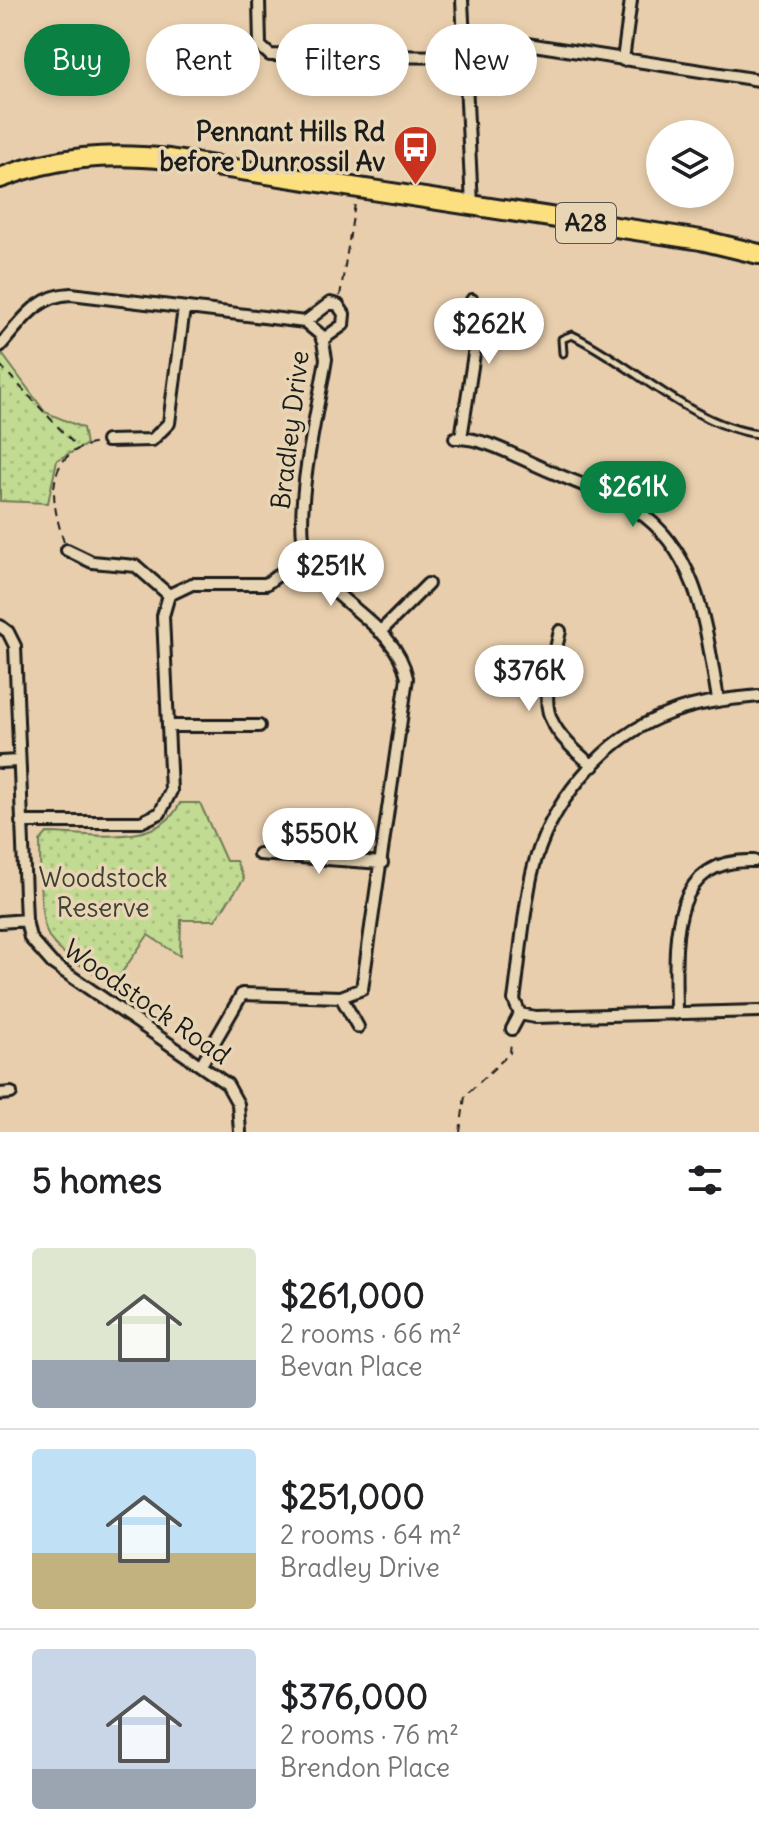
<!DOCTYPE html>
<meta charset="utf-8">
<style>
body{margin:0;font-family:Delius,sans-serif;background:#f2f2f2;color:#202124;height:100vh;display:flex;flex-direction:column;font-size:30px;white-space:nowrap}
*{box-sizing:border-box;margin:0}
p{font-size:26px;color:#757577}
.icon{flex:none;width:44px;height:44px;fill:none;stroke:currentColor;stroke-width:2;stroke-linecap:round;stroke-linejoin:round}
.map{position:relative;height:1132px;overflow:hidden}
.sheet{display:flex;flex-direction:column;background:#fff;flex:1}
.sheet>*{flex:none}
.guide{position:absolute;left:24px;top:24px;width:712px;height:72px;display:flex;gap:16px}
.fabs{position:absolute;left:646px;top:120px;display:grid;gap:16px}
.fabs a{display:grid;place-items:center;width:88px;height:88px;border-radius:50%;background:#fff;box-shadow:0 4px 12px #0003;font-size:40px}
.price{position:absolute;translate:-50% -68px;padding:0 18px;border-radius:28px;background:#fff;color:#222;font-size:26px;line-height:52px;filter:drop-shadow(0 2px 4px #0008)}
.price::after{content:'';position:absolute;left:50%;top:48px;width:24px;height:18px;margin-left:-12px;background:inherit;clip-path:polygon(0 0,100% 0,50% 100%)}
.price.selected{background:#0b8043;color:#fff}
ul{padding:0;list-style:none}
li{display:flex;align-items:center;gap:24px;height:200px;padding:0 32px}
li+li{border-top:2px solid #e0e0e0}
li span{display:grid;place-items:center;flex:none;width:224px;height:160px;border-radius:8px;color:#555}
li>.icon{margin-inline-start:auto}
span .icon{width:96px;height:96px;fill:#fffc;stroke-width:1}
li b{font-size:34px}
h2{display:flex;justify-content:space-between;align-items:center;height:96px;padding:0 32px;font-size:34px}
.tag{padding:0 28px;border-radius:36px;background:#fff;box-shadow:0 4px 12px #0003;font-size:28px;line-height:72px}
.tag.selected{background:#0b8043;color:#fff}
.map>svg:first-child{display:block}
</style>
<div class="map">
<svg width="759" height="1132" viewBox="0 0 759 1132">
<defs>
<pattern id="grass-dots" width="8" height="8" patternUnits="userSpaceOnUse" patternTransform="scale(2)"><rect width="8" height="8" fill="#c2db92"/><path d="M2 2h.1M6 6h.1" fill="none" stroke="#a6bb7d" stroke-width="1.8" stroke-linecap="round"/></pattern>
</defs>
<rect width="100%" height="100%" fill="#e8ceac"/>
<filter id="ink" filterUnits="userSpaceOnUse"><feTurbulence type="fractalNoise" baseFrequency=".0125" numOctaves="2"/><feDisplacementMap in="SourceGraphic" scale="16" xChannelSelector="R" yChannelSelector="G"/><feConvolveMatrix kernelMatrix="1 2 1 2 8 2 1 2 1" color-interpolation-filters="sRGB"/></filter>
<g filter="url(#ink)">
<path fill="url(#grass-dots)" stroke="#6f7c57" stroke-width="2" d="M 3,355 L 45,412 L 83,428 L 86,445 L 57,460 L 48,503 L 0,501 L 0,358 Z
M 180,803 L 200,803 L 226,861 L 236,861 L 244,879 L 215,920 L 181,920 L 180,956 L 148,935 L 113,985 C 94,972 65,959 51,940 C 37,921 41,866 40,841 L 47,833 C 88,833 159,849 180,803 Z"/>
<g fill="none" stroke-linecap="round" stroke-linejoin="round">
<defs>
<path id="lane" d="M 563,353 L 562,339 L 572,335 C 633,364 690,425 759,434"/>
<path id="street" d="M 259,0 L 260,46 L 270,55 L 464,57
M 462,0 L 472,205
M 463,34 L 759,80
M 623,60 L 631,0
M 305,322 L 330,303 L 338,305 L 344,314 L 343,325 L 322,340
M 0,346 C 21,322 37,295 71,294 L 305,322 L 322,336 L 326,359 C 319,405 291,516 307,555 C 326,602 396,622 407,678 L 362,989 L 341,997 L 242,994 L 201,1065
M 455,438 C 485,437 520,459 547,470 C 576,483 609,493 636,510 C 700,552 706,631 718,699
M 461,438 L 478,328 L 472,300
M 107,441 L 152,440 L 169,423 L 184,308
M 67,550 L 92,562 L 136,566 L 169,595
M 0,626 L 8,632 L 15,646 L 26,920 L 30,938 L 52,963 L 227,1084 L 238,1104 L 240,1132
M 560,631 C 544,702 532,716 593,766
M 380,632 L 428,584
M 169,726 L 259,726
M 0,762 L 18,761
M 21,822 L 141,822 L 160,813 L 171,791 L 163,616 L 169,595 L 192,584 L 266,584 L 307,554
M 259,854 L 382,863
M 0,922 L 26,920
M 341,997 L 358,1027
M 520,1014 L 514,1000 C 520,958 523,914 532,873 C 548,805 603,737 670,713 C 699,702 728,699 759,696
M 676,1014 C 676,952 664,857 754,861
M 512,1029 L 520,1014 L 535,1017 L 759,1011
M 0,1094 L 11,1093"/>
<path id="highway" d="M 0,178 C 57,156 108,153 169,159 L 701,240 L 759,254"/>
</defs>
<use href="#lane" stroke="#1c1c1c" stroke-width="11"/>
<use href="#street" stroke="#1c1c1c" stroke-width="16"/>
<use href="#highway" stroke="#1c1c1c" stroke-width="24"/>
<path stroke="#1c1c1c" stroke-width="2" stroke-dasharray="8 6" stroke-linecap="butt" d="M 340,296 L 355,204
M 0,365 L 76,446
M 64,542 C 50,500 43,452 98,443
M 460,1132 L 465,1096 L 510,1053 L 511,1041"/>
<use href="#lane" stroke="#e7d5b3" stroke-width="5"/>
<use href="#street" stroke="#e7d5b3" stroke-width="10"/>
<use href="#highway" stroke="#fce080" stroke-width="18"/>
</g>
</g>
<defs>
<symbol id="bus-pin" viewBox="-11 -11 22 30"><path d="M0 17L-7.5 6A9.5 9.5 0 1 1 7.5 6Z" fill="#c8321e" stroke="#e7d5b3"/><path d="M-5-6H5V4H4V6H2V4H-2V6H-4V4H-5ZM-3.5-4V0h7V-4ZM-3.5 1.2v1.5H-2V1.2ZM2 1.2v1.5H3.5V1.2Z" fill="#fff"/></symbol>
</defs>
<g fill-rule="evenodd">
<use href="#bus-pin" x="390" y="122" width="51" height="69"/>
</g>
<g text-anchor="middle" stroke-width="7" stroke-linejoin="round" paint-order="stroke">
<rect fill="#e7d5b3" stroke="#595449" stroke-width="2" x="556" y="203" width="60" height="40" rx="6"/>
<g font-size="24" font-weight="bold" fill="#1c1c1c">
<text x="586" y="231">A28</text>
</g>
<g font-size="26" font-weight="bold" fill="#1c1c1c" stroke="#e7d5b3" text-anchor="end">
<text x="385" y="141">Pennant Hills Rd<tspan x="385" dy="30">before Dunrossil Av</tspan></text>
</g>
<g font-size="26" fill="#1c1c1c" stroke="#e7d5b3">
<text transform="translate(290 430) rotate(-83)" y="9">Bradley Drive</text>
<text transform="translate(147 1002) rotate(35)" y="9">Woodstock Road</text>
</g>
<g font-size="26" fill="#3d4234" stroke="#e7d5b3">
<text x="103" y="887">Woodstock<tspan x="103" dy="30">Reserve</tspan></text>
</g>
</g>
</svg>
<div class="fabs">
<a><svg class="icon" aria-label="layers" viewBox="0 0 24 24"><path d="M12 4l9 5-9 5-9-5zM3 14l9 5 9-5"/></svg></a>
</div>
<b class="price" style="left:489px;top:366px">$262K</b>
<b class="price selected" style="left:633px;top:529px">$261K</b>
<b class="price" style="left:331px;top:608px">$251K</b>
<b class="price" style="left:529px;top:713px">$376K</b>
<b class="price" style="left:319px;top:876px">$550K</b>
<div class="guide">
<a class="tag selected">Buy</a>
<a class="tag">Rent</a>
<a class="tag">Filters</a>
<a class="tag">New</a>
</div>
</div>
<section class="sheet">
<h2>5 homes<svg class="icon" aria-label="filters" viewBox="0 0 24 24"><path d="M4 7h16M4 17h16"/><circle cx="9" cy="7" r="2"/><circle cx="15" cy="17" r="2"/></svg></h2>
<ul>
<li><span style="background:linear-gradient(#dfe7d0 70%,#9aa5b1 0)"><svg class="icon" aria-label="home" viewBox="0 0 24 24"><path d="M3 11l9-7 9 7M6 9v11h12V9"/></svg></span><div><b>$261,000</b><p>2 rooms · 66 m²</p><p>Bevan Place</p></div></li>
<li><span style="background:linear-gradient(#bfe0f5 65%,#c2b280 0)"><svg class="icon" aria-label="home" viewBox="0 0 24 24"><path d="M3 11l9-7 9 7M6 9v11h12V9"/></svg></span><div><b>$251,000</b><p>2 rooms · 64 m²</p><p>Bradley Drive</p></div></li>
<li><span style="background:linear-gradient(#c9d6e8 75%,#9aa5b1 0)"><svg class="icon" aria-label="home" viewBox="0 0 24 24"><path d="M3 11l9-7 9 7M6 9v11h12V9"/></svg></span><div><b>$376,000</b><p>2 rooms · 76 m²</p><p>Brendon Place</p></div></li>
</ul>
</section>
